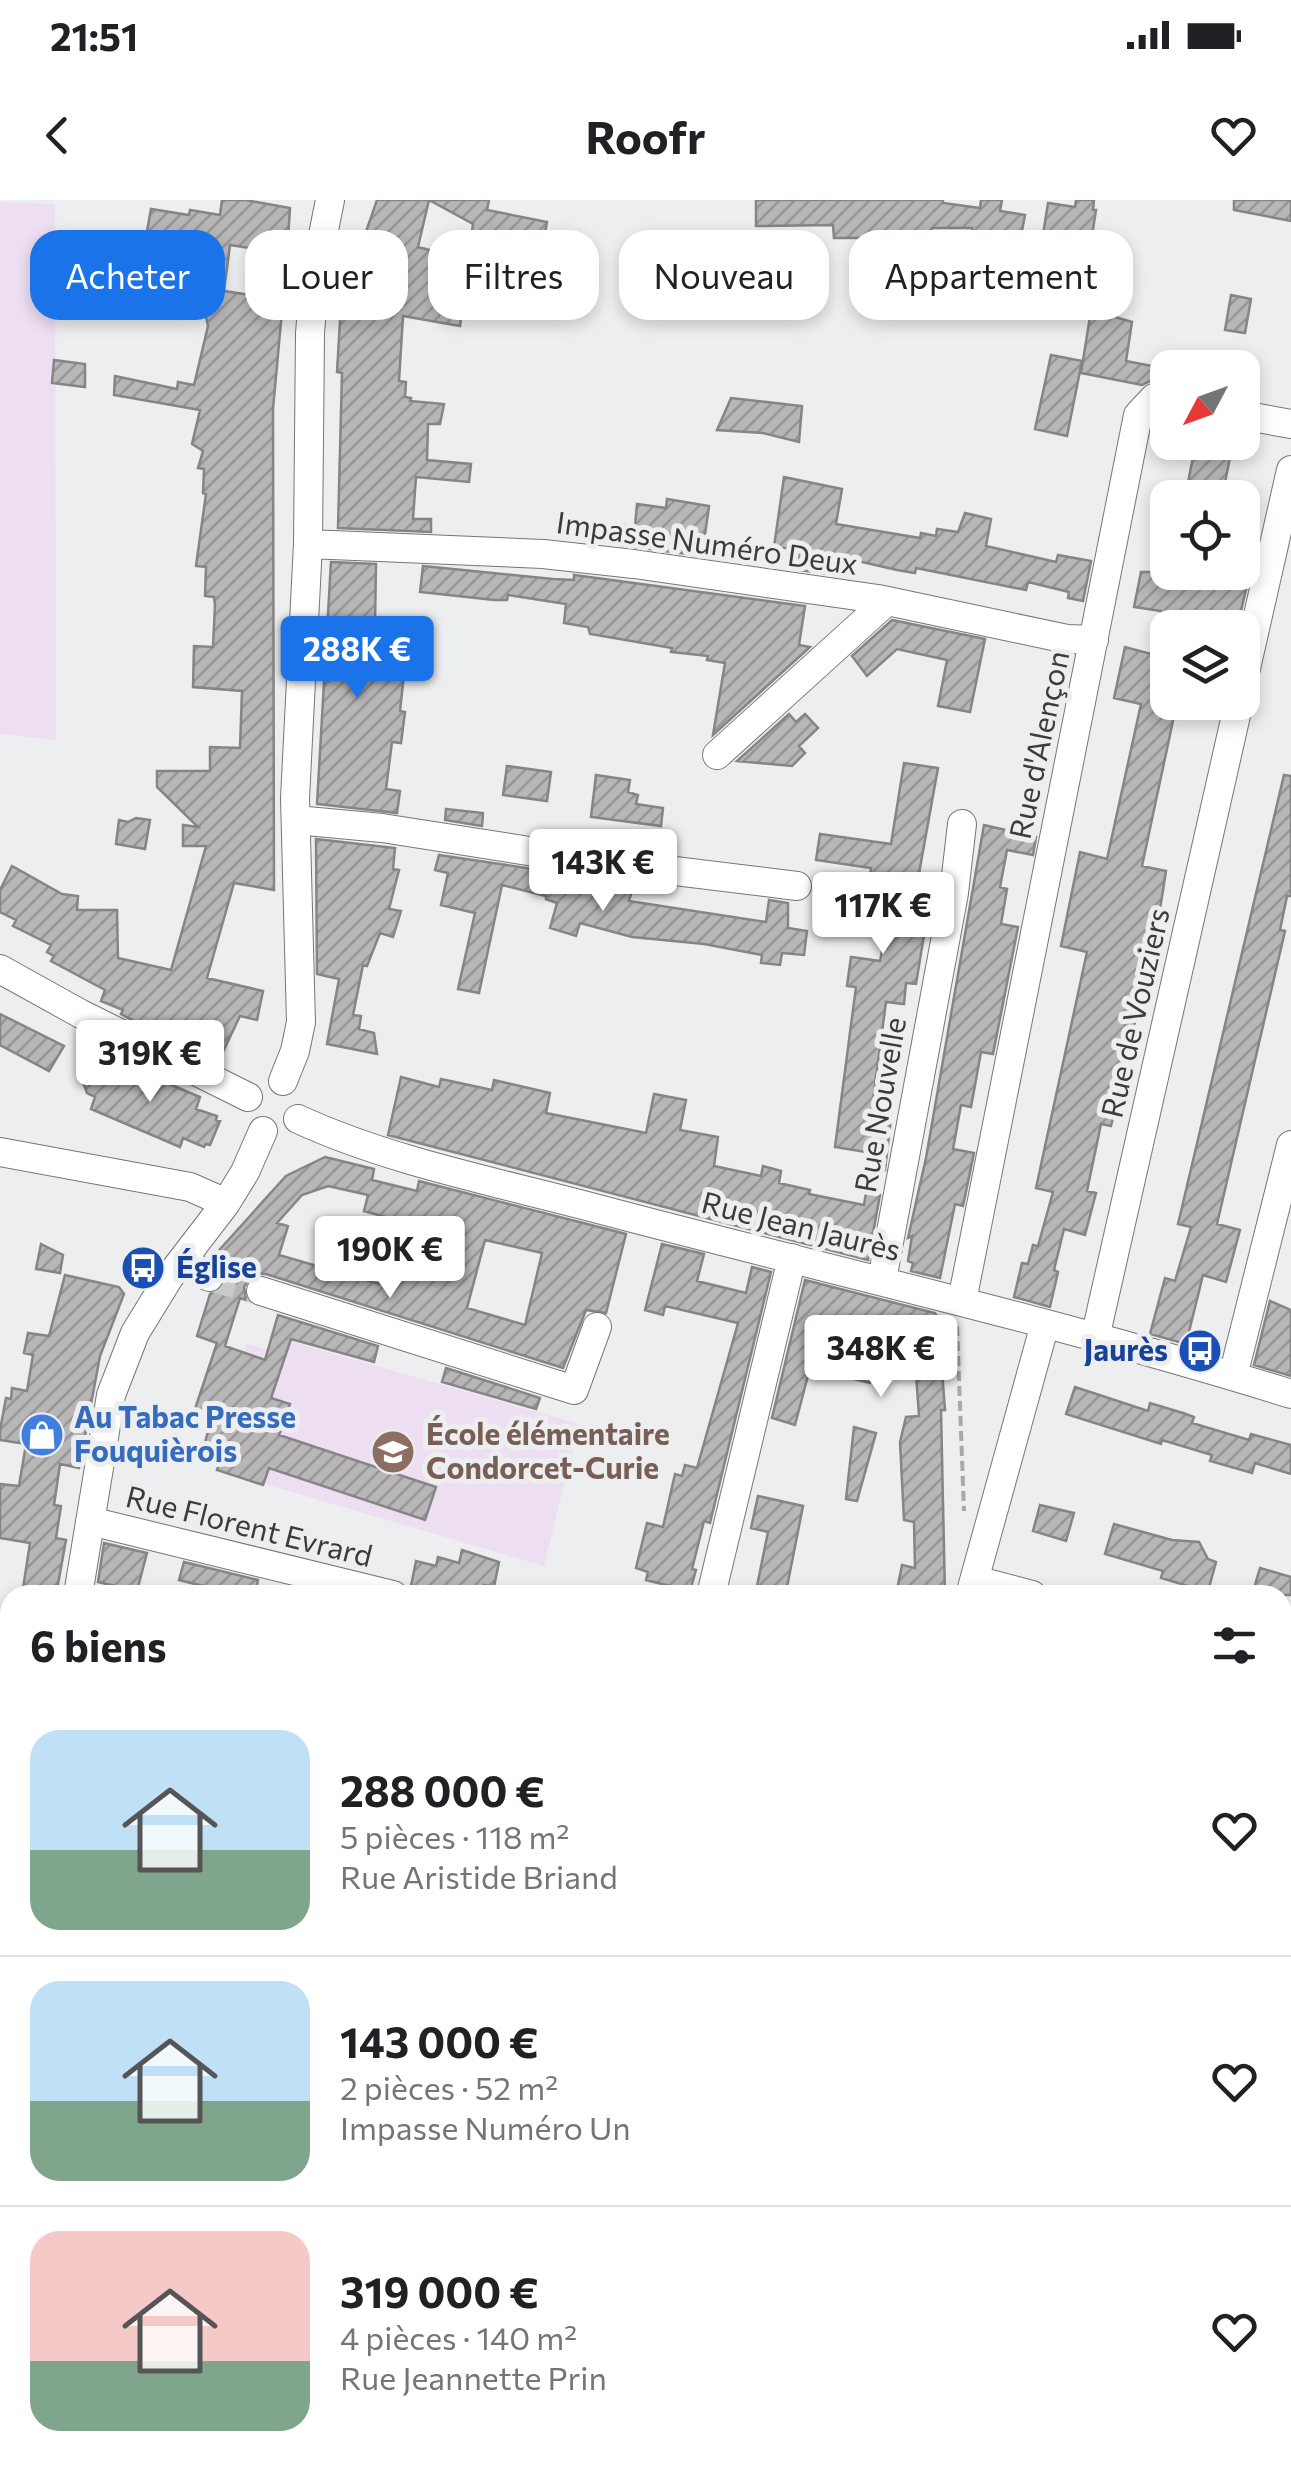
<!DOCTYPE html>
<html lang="fr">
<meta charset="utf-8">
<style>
body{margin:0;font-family:Commissioner,sans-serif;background:#f6f6f6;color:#202124;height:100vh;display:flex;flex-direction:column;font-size:38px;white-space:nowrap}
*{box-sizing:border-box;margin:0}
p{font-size:32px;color:#757577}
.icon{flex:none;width:55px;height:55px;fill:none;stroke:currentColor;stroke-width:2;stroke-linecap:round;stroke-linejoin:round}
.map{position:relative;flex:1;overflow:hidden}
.sheet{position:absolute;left:0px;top:1385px;width:1292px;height:890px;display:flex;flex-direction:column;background:#fff;border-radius:30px 30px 0 0;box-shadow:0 5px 15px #0003}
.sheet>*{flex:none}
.banner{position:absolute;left:30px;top:30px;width:1232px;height:90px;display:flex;gap:20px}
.needle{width:65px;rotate:229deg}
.tools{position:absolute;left:1150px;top:150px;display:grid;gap:20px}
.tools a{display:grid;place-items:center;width:110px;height:110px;border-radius:20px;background:#fff;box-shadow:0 5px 15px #0003;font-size:50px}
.price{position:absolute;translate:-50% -85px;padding:0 22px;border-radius:10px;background:#fff;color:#222;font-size:32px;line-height:65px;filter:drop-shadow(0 2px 5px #0008)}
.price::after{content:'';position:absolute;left:50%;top:60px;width:30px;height:22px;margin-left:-15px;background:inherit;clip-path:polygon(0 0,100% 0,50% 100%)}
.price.on{background:#1a73e8;color:#fff}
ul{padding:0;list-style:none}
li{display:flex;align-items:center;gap:30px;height:250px;padding:0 30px}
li+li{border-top:2px solid #e0e0e0}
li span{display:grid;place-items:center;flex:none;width:280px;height:200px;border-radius:30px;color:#555}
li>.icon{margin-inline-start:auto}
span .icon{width:120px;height:120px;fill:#fffc;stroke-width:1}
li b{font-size:42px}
h2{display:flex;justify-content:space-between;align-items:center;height:120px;padding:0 30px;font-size:42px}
.tag{padding:0 35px;border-radius:30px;background:#fff;box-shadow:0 5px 15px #0003;font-size:35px;line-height:90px}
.tag.on{background:#1a73e8;color:#fff}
.status{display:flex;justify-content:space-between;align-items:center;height:70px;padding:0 50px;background:#fff;direction:ltr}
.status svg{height:28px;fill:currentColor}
header{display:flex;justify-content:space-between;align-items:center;height:130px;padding:0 30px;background:#fff;font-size:45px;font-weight:700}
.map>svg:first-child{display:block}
</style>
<div class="status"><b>21:51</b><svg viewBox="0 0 49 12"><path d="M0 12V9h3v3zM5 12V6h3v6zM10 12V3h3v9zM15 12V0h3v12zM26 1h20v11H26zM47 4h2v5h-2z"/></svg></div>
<header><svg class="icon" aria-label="back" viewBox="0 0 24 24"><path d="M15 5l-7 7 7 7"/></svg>Roofr<svg class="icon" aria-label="heart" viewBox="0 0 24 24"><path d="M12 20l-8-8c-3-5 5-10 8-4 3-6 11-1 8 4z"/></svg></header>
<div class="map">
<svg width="1291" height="2275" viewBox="0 0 1291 2275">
<defs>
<pattern id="forest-firs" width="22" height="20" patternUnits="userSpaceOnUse" patternTransform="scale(2.5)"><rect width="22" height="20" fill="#85d8ab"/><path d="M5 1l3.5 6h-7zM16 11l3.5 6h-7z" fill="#6eb08c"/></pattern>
<pattern id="building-hatch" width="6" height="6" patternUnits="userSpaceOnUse" patternTransform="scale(2.5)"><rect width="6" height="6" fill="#b8b6b6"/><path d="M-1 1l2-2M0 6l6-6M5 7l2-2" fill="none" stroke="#979595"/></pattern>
</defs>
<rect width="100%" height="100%" fill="#edeef0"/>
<path fill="#eddef1" d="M 0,2 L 55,4 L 56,540 L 0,534 Z
M 272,1136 L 579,1224 L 544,1366 L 217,1270 L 222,1255 L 203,1249 L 213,1216 L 195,1209 L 217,1143 L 243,1152 L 247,1144 L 268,1150 Z"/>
<path fill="url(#forest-firs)" d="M 1282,1595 L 1291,1598 L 1291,2236 L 1283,2248 Z
M 1073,2265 L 1270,2265 L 1263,2275 L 1071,2275 Z"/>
<path fill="url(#building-hatch)" stroke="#868484" stroke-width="2.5" fill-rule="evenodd" d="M 222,0 L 245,0 L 290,8 L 287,54 L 230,45 L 224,91 L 283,100 L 273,209 L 274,690 L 234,683 L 207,778 L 263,791 L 257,820 L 240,816 L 220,858 L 134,821 L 121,814 L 123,810 L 101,801 L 105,790 L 51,761 L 54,756 L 47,752 L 51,745 L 13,726 L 16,720 L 0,712 L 0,690 L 12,666 L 62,694 L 78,696 L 77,710 L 117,710 L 118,758 L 171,770 L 206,646 L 183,646 L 183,625 L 198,627 L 157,587 L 157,571 L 210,571 L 210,547 L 240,548 L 242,491 L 193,487 L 194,446 L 213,447 L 215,405 L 214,397 L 205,396 L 206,367 L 196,366 L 206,294 L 203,293 L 204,269 L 198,268 L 203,251 L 192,244 L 200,210 L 114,195 L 115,176 L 177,189 L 178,182 L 194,185 L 208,126 L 199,86 L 175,83 L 177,67 L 142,59 L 151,9 L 189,15 L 190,10 L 220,15 Z
M 377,0 L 429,0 L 418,47 L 469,60 L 460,126 L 403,116 L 399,181 L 406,182 L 405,197 L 411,198 L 410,201 L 444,204 L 440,224 L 428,224 L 427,260 L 471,264 L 469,282 L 416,277 L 413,319 L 431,319 L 431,332 L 338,328 L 342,173 L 337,172 L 341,104 Z
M 429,0 L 489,0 L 487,10 L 547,22 L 543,45 L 500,39 L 500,44 L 494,43 L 493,48 L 470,45 L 473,24 Z
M 756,0 L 943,0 L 943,3 L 980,8 L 981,0 L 1002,0 L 1000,11 L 1025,15 L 1019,46 L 971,39 L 972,28 L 932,28 L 931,38 L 834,38 L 833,25 L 756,26 Z
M 1076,0 L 1094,0 L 1093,10 L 1096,10 L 1089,55 L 1060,51 L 1062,37 L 1043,35 L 1048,3 L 1075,7 Z
M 1234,0 L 1291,0 L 1291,21 L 1234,10 Z
M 667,39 L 704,44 L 699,80 L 661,75 Z
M 1231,95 L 1251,99 L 1245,133 L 1225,130 Z
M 1091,110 L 1132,122 L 1126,161 L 1168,169 L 1168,183 L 1150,181 L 1142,185 L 1081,173 Z
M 1051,155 L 1082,161 L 1067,236 L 1035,229 Z
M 54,160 L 85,164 L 85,187 L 52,183 Z
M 731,198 L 802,206 L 799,242 L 763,233 L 717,230 Z
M 1196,242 L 1233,242 L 1222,298 L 1185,298 Z
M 784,277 L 842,289 L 836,324 L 920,338 L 921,333 L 936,336 L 937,329 L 958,332 L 965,313 L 991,319 L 986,346 L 1056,362 L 1058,355 L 1091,361 L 1083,401 L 1068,398 L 1069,392 L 1028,382 L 1026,390 L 916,368 L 915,373 L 897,370 L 845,358 L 843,376 L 792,369 L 795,349 L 774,347 Z
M 667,299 L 709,306 L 702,356 L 620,345 L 622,325 L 635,326 L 637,304 L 666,308 Z
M 331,362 L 376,364 L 375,425 L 356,423 L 370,470 L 404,474 L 400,511 L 405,512 L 401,543 L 392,542 L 386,589 L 400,591 L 397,613 L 317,604 Z
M 423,366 L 553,379 L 574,380 L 574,375 L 805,406 L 799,445 L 810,447 L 713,535 L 725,463 L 707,460 L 708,456 L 671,452 L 672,448 L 590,434 L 588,427 L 564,423 L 566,404 L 508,395 L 507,400 L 494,400 L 420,392 Z
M 1141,372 L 1231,372 L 1249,377 L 1237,428 L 1168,428 L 1168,502 L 1177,502 L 1142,666 L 1166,671 L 1158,722 L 1111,926 L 1101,924 L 1087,991 L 1096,993 L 1085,1035 L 1064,1029 L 1054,1070 L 1058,1072 L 1050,1107 L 1014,1097 L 1022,1063 L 1028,1064 L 1033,1045 L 1038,1046 L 1053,992 L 1036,988 L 1087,752 L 1061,746 L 1080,652 L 1107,659 L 1141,504 L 1114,498 L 1125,447 L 1151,454 L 1161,411 L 1134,407 Z
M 892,420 L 985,439 L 970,512 L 938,506 L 947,460 L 897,449 L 867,476 L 852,456 Z
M 789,514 L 796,522 L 805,514 L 818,528 L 799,546 L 805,553 L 792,566 L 737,561 Z
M 904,563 L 938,568 L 914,701 L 929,705 L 916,784 L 906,783 L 904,804 L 886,802 L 872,907 L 892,910 L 885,970 L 864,967 L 866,952 L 835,947 L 856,787 L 847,786 L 851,757 L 880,761 L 892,698 L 868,693 L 871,668 L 816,660 L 820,634 L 891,644 Z
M 507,566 L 551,572 L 547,601 L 503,595 Z
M 596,575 L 630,580 L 628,592 L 638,595 L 636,604 L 663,608 L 661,626 L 591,617 Z
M 1284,575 L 1291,576 L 1291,696 L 1287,696 L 1280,730 L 1285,731 L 1217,1024 L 1240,1030 L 1226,1082 L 1203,1075 L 1186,1144 L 1150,1134 L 1165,1078 L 1175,1081 L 1191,1027 L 1178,1024 Z
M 446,609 L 483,613 L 482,626 L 445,620 Z
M 136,618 L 150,620 L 145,649 L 116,644 L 119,620 L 128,622 Z
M 984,625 L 1036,637 L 1033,655 L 1007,650 L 1000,687 L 1007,689 L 1001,724 L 1018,727 L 993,854 L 981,852 L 971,907 L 961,905 L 953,949 L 974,953 L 963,1006 L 955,1004 L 940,1078 L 911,1071 L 913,1063 L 908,1061 L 912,1036 L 908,1038 L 926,958 Z
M 316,639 L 395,648 L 393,669 L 399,670 L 389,709 L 401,711 L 393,737 L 380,733 L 367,766 L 363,765 L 353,815 L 361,816 L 359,829 L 374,833 L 377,854 L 327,844 L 339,779 L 317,774 Z
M 439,655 L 634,684 L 629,701 L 766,722 L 769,700 L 788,703 L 788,728 L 807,731 L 804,755 L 782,753 L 780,765 L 761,763 L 762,755 L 704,744 L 632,737 L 580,723 L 576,736 L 550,728 L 557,703 L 546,699 L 546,696 L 502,685 L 479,793 L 458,789 L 475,713 L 441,705 L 448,673 L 435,670 Z
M 0,814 L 64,846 L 49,871 L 0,845 Z
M 112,860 L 200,897 L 196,909 L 217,916 L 216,920 L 220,921 L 210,945 L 206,944 L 204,947 L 183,938 L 180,947 L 91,909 L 95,897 L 87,893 L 82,879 L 97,869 L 106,873 Z
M 401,877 L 439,887 L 441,879 L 492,890 L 494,880 L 550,893 L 546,913 L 646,933 L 654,894 L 686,900 L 680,930 L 718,937 L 714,966 L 761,976 L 763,966 L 781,971 L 779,983 L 810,990 L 809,994 L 864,1005 L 866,993 L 880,995 L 868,1060 L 388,935 Z
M 325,957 L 374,969 L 372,980 L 417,991 L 419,981 L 626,1034 L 606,1113 L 586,1110 L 563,1168 L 266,1074 L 256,1074 L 249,1079 L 244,1087 L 246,1100 L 240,1098 L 225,1146 L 265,1160 L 278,1115 L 378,1146 L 374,1162 L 291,1139 L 271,1198 L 290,1204 L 279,1235 L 436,1287 L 425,1320 L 269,1268 L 263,1285 L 217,1270 L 222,1255 L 203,1249 L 213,1215 L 195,1209 L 217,1143 L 197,1136 L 210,1094 L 223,1087 L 226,1077 L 224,1068 L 212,1058 L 286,976 ZM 328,986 L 368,995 L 364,1011 L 397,1020 L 379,1084 L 279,1055 L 288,1026 L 277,1023 L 302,995 ZM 485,1040 L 542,1053 L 525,1125 L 467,1108 Z
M 41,1044 L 63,1055 L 60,1073 L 36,1069 Z
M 662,1044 L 704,1054 L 697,1081 L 746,1093 L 752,1067 L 771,1072 L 710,1323 L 704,1321 L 692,1369 L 696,1370 L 690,1391 L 646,1380 L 648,1372 L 636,1368 L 647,1323 L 663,1327 L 675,1274 L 682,1276 L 685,1265 L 697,1268 L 738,1123 L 665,1106 L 663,1115 L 645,1110 Z
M 65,1075 L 119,1087 L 124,1094 L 100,1156 L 79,1268 L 60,1264 L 54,1305 L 61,1306 L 56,1338 L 66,1340 L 56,1395 L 22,1395 L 30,1343 L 0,1338 L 0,1284 L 19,1286 L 26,1244 L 0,1240 L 0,1230 L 6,1198 L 11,1199 L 12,1188 L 27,1191 L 33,1155 L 24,1153 L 28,1133 L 49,1136 Z
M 805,1080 L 935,1113 L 938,1118 L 945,1210 L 941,1210 L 945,1395 L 896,1395 L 902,1365 L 915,1368 L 914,1322 L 904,1320 L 900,1242 L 906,1217 L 919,1216 L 915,1159 L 883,1150 L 878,1171 L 873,1170 L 870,1183 L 810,1168 L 795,1225 L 772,1218 Z
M 1270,1101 L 1291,1110 L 1291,1176 L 1254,1165 Z
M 446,1168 L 540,1198 L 536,1209 L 442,1182 Z
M 1075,1187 L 1148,1211 L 1150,1203 L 1183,1213 L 1194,1217 L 1192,1223 L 1249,1240 L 1251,1234 L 1291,1245 L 1291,1274 L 1255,1263 L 1252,1273 L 1210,1261 L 1212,1255 L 1162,1240 L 1161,1244 L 1066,1214 Z
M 854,1227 L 876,1233 L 857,1301 L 846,1299 Z
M 758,1296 L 803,1306 L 786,1392 L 757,1386 L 768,1332 L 751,1328 Z
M 1040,1305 L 1074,1313 L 1066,1341 L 1033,1331 Z
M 1114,1324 L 1172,1340 L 1199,1342 L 1208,1359 L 1216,1362 L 1207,1395 L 1186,1395 L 1188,1386 L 1161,1378 L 1163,1371 L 1105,1354 Z
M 104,1343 L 147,1353 L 137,1391 L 98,1382 Z
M 462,1350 L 499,1362 L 494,1387 L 484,1385 L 481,1395 L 446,1387 L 444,1395 L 410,1391 L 416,1361 L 436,1366 L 438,1357 L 459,1363 Z
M 184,1362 L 258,1380 L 255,1395 L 200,1395 L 203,1386 L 179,1380 Z
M 1260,1368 L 1291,1377 L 1291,1395 L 1252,1395 Z"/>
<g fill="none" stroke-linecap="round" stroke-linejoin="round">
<path stroke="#c9cacc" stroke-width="28" stroke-dasharray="28 14" stroke-linecap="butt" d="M 209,1077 L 261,1091"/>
<defs>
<path id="minor" d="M 1242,215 L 1291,224
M 308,344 L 543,354 L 634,364 L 878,399 L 1067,439 L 1094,440
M 1242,486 L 1291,270
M 717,555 L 887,401
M 296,620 L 382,628 L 593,661 L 797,686
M 0,769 L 81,814 L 248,897
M 283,881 L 295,851 L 301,822 L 295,598 L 308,344 L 310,133 L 315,75 L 330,0
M 298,919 C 391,962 502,983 602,1010 C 832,1071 1064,1123 1291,1194
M 0,952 L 190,987 L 226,1003
M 183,1060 L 209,1077
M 882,1080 L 954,693 L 962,624
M 261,1091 L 574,1190 L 597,1127
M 962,1101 L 1138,215 L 1154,198 L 1168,201
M 1095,1138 L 1239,502
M 1233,1176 L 1291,945
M 90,1321 L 393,1395
M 975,1380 L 1032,1395
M 78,1395 L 111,1195 L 135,1133 L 170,1076 L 226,1003 L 245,972 L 263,931
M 711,1395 L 792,1058
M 970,1395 L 1045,1124
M 0,1429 L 10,1432
M 1282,1465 L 1291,1468
M 0,1867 L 10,1804
M 0,2202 L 10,2207
M 109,2265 L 119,2275
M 961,2275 L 962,2265"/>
</defs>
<use href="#minor" stroke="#757677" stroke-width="30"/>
<path stroke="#a7a8a9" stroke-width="4" stroke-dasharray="10 5" stroke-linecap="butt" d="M 957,1126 L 964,1311
M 1282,2150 L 1291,2139
M 1187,2275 L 1195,2265
M 1290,2275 L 1291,2274"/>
<use href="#minor" stroke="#fff" stroke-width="28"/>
</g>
<defs>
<symbol id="bus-disc" viewBox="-11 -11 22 22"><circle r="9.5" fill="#1a4fb4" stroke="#edeef0"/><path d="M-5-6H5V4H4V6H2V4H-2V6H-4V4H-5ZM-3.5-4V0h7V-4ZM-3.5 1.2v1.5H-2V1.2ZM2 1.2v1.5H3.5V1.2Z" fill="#fff"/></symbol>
<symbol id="shop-disc" viewBox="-11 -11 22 22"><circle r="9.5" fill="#3f7fe0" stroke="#edeef0"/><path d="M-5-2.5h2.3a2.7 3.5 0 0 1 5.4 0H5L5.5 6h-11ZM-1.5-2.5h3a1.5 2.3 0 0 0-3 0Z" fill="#fff"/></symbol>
<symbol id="school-disc" viewBox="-11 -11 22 22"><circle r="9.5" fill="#8d6e63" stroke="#edeef0"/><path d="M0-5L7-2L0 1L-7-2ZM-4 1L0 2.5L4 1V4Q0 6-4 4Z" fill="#fff"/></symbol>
</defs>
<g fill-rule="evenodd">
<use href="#bus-disc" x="118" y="1043" width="50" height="50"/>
<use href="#bus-disc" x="1175" y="1126" width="50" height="50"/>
<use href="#shop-disc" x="17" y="1210" width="50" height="50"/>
<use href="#school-disc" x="368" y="1227" width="50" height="50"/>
</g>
<g text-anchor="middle" stroke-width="10" stroke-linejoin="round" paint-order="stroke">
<g font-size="30" fill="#3a3b3b" stroke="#edeef0">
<text transform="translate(707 344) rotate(8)" y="10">Impasse Numéro Deux</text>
<text transform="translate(1040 545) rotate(-78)" y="10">Rue d'Alençon</text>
<text transform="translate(1136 813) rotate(-77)" y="10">Rue de Vouziers</text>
<text transform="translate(881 905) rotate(-80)" y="10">Rue Nouvelle</text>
<text transform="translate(801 1027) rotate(14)" y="10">Rue Jean Jaurès</text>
<text transform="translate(249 1327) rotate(14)" y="10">Rue Florent Evrard</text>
</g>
<g font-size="30" font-weight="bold" fill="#164399" stroke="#edeef0" text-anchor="start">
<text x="176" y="1078">Église</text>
<text x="1168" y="1161" text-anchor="end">Jaurès</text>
</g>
<g font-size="30" font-weight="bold" fill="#366cbe" stroke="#edeef0" text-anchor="start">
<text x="74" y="1228">Au Tabac Presse<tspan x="74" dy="34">Fouquièrois</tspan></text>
</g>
<g font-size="30" font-weight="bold" fill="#785e54" stroke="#edeef0" text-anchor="start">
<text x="426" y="1245">École élémentaire<tspan x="426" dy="34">Condorcet-Curie</tspan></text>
</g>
</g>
</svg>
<div class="tools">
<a><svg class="needle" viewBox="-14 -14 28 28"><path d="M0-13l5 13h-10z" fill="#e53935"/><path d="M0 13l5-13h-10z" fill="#757577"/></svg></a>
<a><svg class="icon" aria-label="locate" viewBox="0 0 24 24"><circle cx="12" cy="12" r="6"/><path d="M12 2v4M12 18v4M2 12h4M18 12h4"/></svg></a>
<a><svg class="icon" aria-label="layers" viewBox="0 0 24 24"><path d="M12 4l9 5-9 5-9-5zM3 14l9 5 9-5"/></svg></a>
</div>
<b class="price on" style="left:357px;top:501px">288K €</b>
<b class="price" style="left:603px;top:714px">143K €</b>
<b class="price" style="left:883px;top:757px">117K €</b>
<b class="price" style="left:150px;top:905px">319K €</b>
<b class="price" style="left:390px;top:1101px">190K €</b>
<b class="price" style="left:881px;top:1200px">348K €</b>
<div class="banner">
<a class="tag on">Acheter</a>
<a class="tag">Louer</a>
<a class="tag">Filtres</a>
<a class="tag">Nouveau</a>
<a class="tag">Appartement</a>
</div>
<section class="sheet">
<h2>6 biens<svg class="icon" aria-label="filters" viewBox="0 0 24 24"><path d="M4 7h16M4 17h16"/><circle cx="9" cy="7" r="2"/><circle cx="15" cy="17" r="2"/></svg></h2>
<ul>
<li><span style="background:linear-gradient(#bfe0f5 60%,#7fa58c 0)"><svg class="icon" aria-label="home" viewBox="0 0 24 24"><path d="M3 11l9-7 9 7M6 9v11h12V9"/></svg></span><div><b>288 000 €</b><p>5 pièces · 118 m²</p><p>Rue Aristide Briand</p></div><svg class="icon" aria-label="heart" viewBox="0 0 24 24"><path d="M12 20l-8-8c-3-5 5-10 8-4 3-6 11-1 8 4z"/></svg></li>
<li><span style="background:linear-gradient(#bfe0f5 60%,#7fa58c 0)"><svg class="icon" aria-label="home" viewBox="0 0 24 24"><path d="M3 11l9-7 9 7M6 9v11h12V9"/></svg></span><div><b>143 000 €</b><p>2 pièces · 52 m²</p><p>Impasse Numéro Un</p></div><svg class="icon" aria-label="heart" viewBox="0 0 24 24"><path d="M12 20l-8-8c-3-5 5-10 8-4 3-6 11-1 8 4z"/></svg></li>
<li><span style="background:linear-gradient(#f6c9c9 65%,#7fa58c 0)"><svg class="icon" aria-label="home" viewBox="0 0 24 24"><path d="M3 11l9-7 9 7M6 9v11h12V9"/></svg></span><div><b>319 000 €</b><p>4 pièces · 140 m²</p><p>Rue Jeannette Prin</p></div><svg class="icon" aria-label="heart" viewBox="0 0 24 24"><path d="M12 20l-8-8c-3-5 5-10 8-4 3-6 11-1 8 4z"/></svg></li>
</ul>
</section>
</div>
